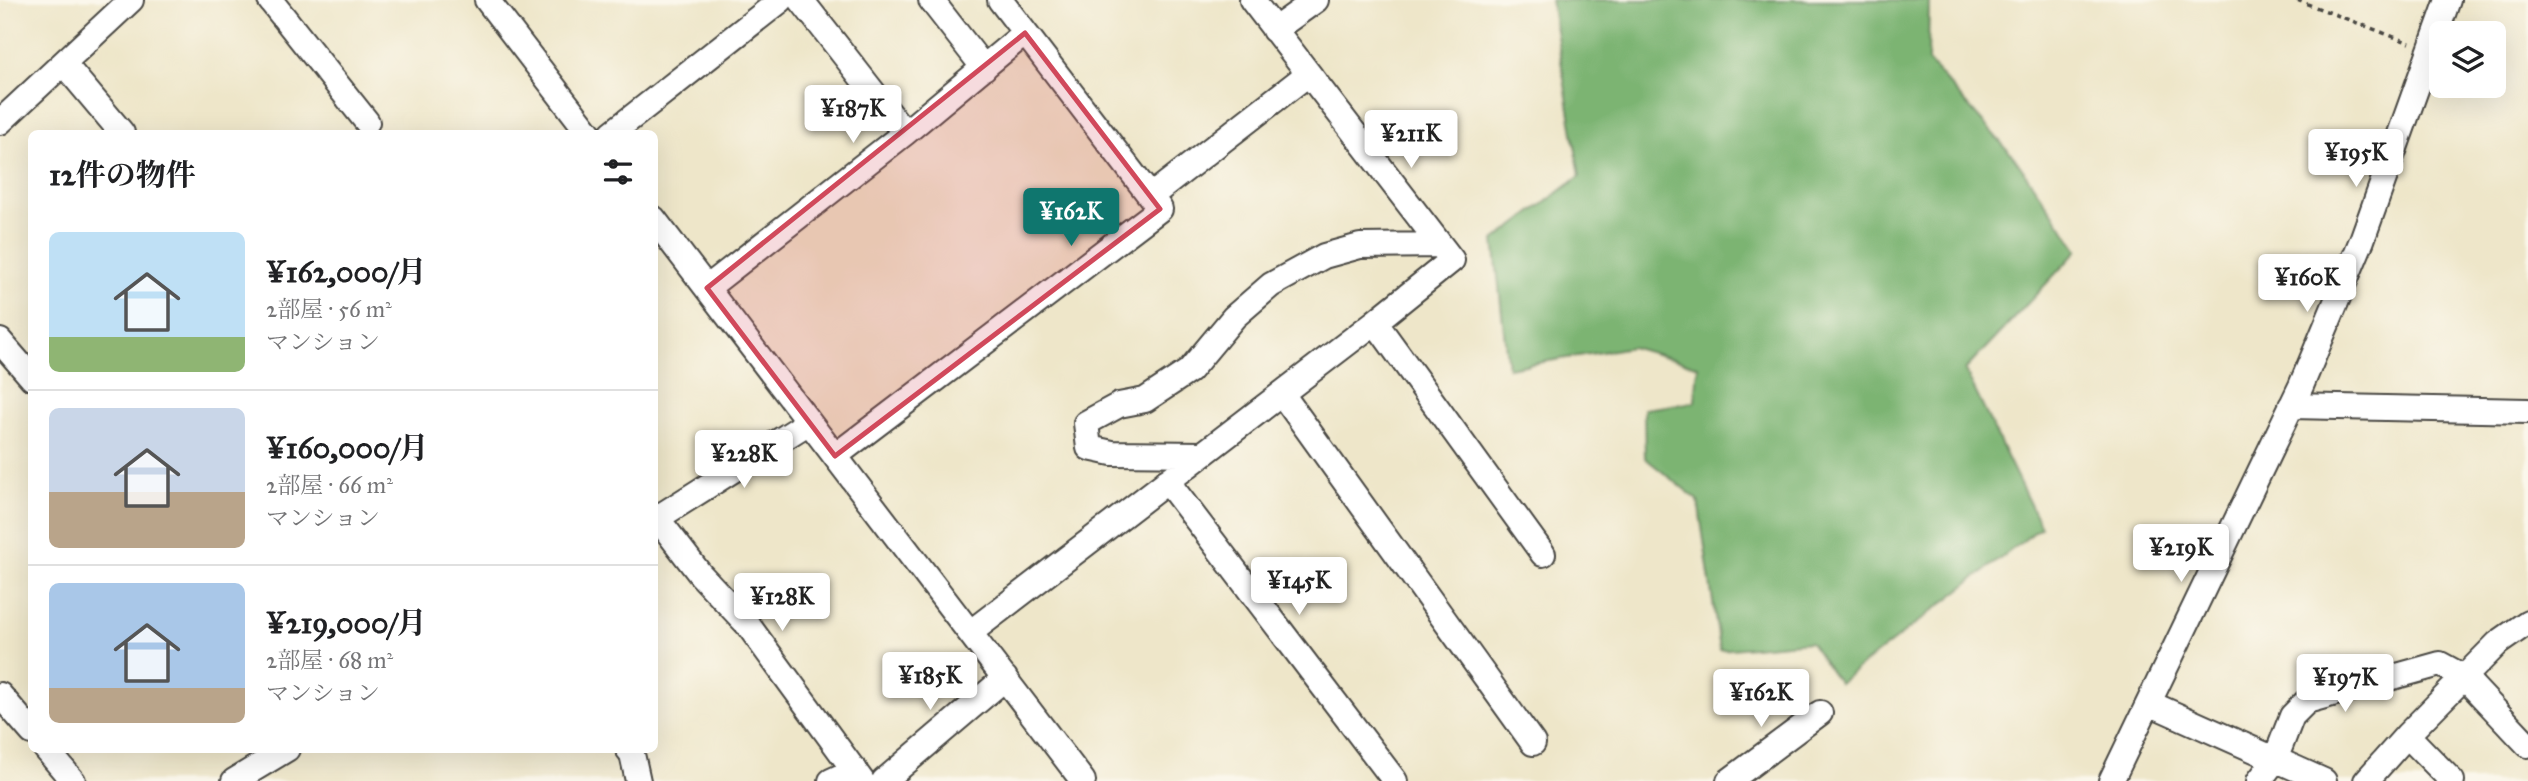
<!DOCTYPE html>
<html lang="ja">
<meta charset="utf-8">
<style>
body{margin:0;font-family:"IM FELL Great Primer","Noto Serif JP",serif;background:#f6f6f6;color:#202124;height:100vh;display:flex;flex-direction:column;font-size:26px;white-space:nowrap}
*{box-sizing:border-box;margin:0}
p{font-size:23px;color:#757577}
.icon{flex:none;width:38px;height:38px;fill:none;stroke:currentColor;stroke-width:2;stroke-linecap:round;stroke-linejoin:round}
.map{position:relative;flex:1;overflow:hidden}
.drawer{position:absolute;left:28px;top:130px;width:630px;height:623px;display:flex;flex-direction:column;background:#fff;border-radius:10px;box-shadow:0 7px 28px #0002}
.drawer>*{flex:none}
.buttons{position:absolute;left:2429px;top:21px;display:grid;gap:14px}
.buttons a{display:grid;place-items:center;width:77px;height:77px;border-radius:10px;background:#fff;box-shadow:0 7px 28px #0002;font-size:35px}
.price{position:absolute;translate:-50% -60px;padding:0 16px;border-radius:7px;background:#fff;color:#222;font-size:23px;line-height:46px;filter:drop-shadow(0 2px 4px #0008)}
.price::after{content:'';position:absolute;left:50%;top:42px;width:21px;height:16px;margin-left:-10px;background:inherit;clip-path:polygon(0 0,100% 0,50% 100%)}
.price.on{background:#0f766e;color:#fff}
ul{padding:0;list-style:none}
li{display:flex;align-items:center;gap:21px;height:175px;padding:0 21px}
li+li{border-top:2px solid #e0e0e0}
li span{display:grid;place-items:center;flex:none;width:196px;height:140px;border-radius:10px;color:#555}
li>.icon{margin-inline-start:auto}
span .icon{width:84px;height:84px;fill:#fffc;stroke-width:1}
li b{font-size:30px}
h2{display:flex;justify-content:space-between;align-items:center;height:84px;padding:0 21px;font-size:30px}
.map>svg:first-child{display:block}
</style>
<div class="map">
<svg width="2528" height="781" viewBox="0 0 2528 781">
<rect width="100%" height="100%" fill="#fbf7ec"/>
<filter id="ink" filterUnits="userSpaceOnUse"><feTurbulence type="fractalNoise" baseFrequency=".0143" numOctaves="2"/><feDisplacementMap in="SourceGraphic" scale="14" xChannelSelector="R" yChannelSelector="G"/><feConvolveMatrix kernelMatrix="1 2 1 2 8 2 1 2 1" color-interpolation-filters="sRGB"/></filter>
<filter id="wash" filterUnits="userSpaceOnUse"><feTurbulence type="fractalNoise" baseFrequency=".00686" numOctaves="4" result="noise"/><feDisplacementMap in="SourceGraphic" scale="28" xChannelSelector="R" yChannelSelector="G"/><feGaussianBlur stdDeviation="1.57" result="paint"/><feColorMatrix in="noise" values="0 0 0 0 0 0 0 0 0 0 0 0 0 0 0 0 0 1.4 0 .05"/><feComposite in="paint" operator="in"/></filter>
<g filter="url(#wash)">
<rect width="100%" height="100%" fill="#eee6c9"/>
<path fill="#7bb472" stroke="#53704e" stroke-width="2" d="M 1551,0 L 1929,0 L 1928,61 L 2014,157 L 2078,250 L 1965,370 L 2041,527 L 1839,683 L 1810,642 L 1720,650 L 1698,500 L 1645,458 L 1644,409 L 1695,402 L 1698,366 L 1631,347 L 1508,368 L 1494,241 L 1580,176 Z"/>
</g>
<g filter="url(#ink)">
<g fill="none" stroke-linecap="round" stroke-linejoin="round">
<defs>
<path id="minor" d="M 270,0 L 367,122
M 487,0 L 589,133
M 801,0 L 905,133
M 931,0 L 984,68
M 1274,30 L 1316,0
M 64,64 L 122,133
M 0,122 L 131,0
M 612,133 L 781,0
M 1151,196 L 1308,74
M 654,219 L 1083,781
M 707,288 L 905,133 L 1025,33
M 1375,322 L 1543,554
M 0,341 L 32,378
M 1282,394 L 1533,743
M 2291,406 L 2528,411
M 1203,454 L 1112,453 L 1089,448 L 1086,423 L 1119,405 L 1145,400 L 1189,371 L 1234,317 L 1271,285 L 1324,256 L 1360,246 L 1440,245
M 835,456 L 1160,209 L 1000,0
M 1167,481 L 1395,781
M 657,518 L 700,574 L 748,625 L 862,781
M 654,520 L 809,422
M 971,632 L 1375,322 L 1452,260 L 1252,0
M 0,695 L 32,732
M 2149,703 L 2324,781
M 2407,735 L 2452,781
M 46,749 L 73,781
M 628,749 L 632,754 L 638,781
M 234,781 L 287,749
M 831,781 L 855,770
M 884,781 L 1005,678
M 1729,781 L 1820,713
M 2111,781 L 2301,386 L 2362,240 L 2448,0
M 2259,781 L 2275,760 L 2292,716 L 2307,701 L 2440,664 L 2464,677 L 2528,745
M 2366,781 L 2407,735 L 2498,643 L 2528,622"/>
</defs>
<use href="#minor" stroke="#484743" stroke-width="28"/>
<path stroke="#484743" stroke-width="3.5" stroke-dasharray="5 5" stroke-linecap="butt" d="M 2297,0 L 2410,43"/>
<use href="#minor" stroke="#fff" stroke-width="24"/>
</g>
</g>
<path fill="#d1495b" fill-opacity="0.2" stroke="#d1495b" stroke-width="5" stroke-linejoin="round" d="M 1025,33 L 1160,209 L 835,456 L 707,288 Z"/>
</svg>
<div class="buttons">
<a><svg class="icon" aria-label="layers" viewBox="0 0 24 24"><path d="M12 4l9 5-9 5-9-5zM3 14l9 5 9-5"/></svg></a>
</div>
<b class="price" style="left:853px;top:145px">¥187K</b>
<b class="price" style="left:1411px;top:170px">¥211K</b>
<b class="price" style="left:2356px;top:189px">¥195K</b>
<b class="price on" style="left:1071px;top:248px">¥162K</b>
<b class="price" style="left:2307px;top:314px">¥160K</b>
<b class="price" style="left:744px;top:490px">¥228K</b>
<b class="price" style="left:2181px;top:584px">¥219K</b>
<b class="price" style="left:1299px;top:617px">¥145K</b>
<b class="price" style="left:782px;top:633px">¥128K</b>
<b class="price" style="left:930px;top:712px">¥185K</b>
<b class="price" style="left:2345px;top:714px">¥197K</b>
<b class="price" style="left:1761px;top:729px">¥162K</b>
<section class="drawer">
<h2>12件の物件<svg class="icon" aria-label="filters" viewBox="0 0 24 24"><path d="M4 7h16M4 17h16"/><circle cx="9" cy="7" r="2"/><circle cx="15" cy="17" r="2"/></svg></h2>
<ul>
<li><span style="background:linear-gradient(#bfe0f5 75%,#8fb573 0)"><svg class="icon" aria-label="home" viewBox="0 0 24 24"><path d="M3 11l9-7 9 7M6 9v11h12V9"/></svg></span><div><b>¥162,000/月</b><p>2部屋 · 56 m²</p><p>マンション</p></div></li>
<li><span style="background:linear-gradient(#c9d6e8 60%,#b9a48a 0)"><svg class="icon" aria-label="home" viewBox="0 0 24 24"><path d="M3 11l9-7 9 7M6 9v11h12V9"/></svg></span><div><b>¥160,000/月</b><p>2部屋 · 66 m²</p><p>マンション</p></div></li>
<li><span style="background:linear-gradient(#a9c7e8 75%,#b9a48a 0)"><svg class="icon" aria-label="home" viewBox="0 0 24 24"><path d="M3 11l9-7 9 7M6 9v11h12V9"/></svg></span><div><b>¥219,000/月</b><p>2部屋 · 68 m²</p><p>マンション</p></div></li>
</ul>
</section>
</div>
